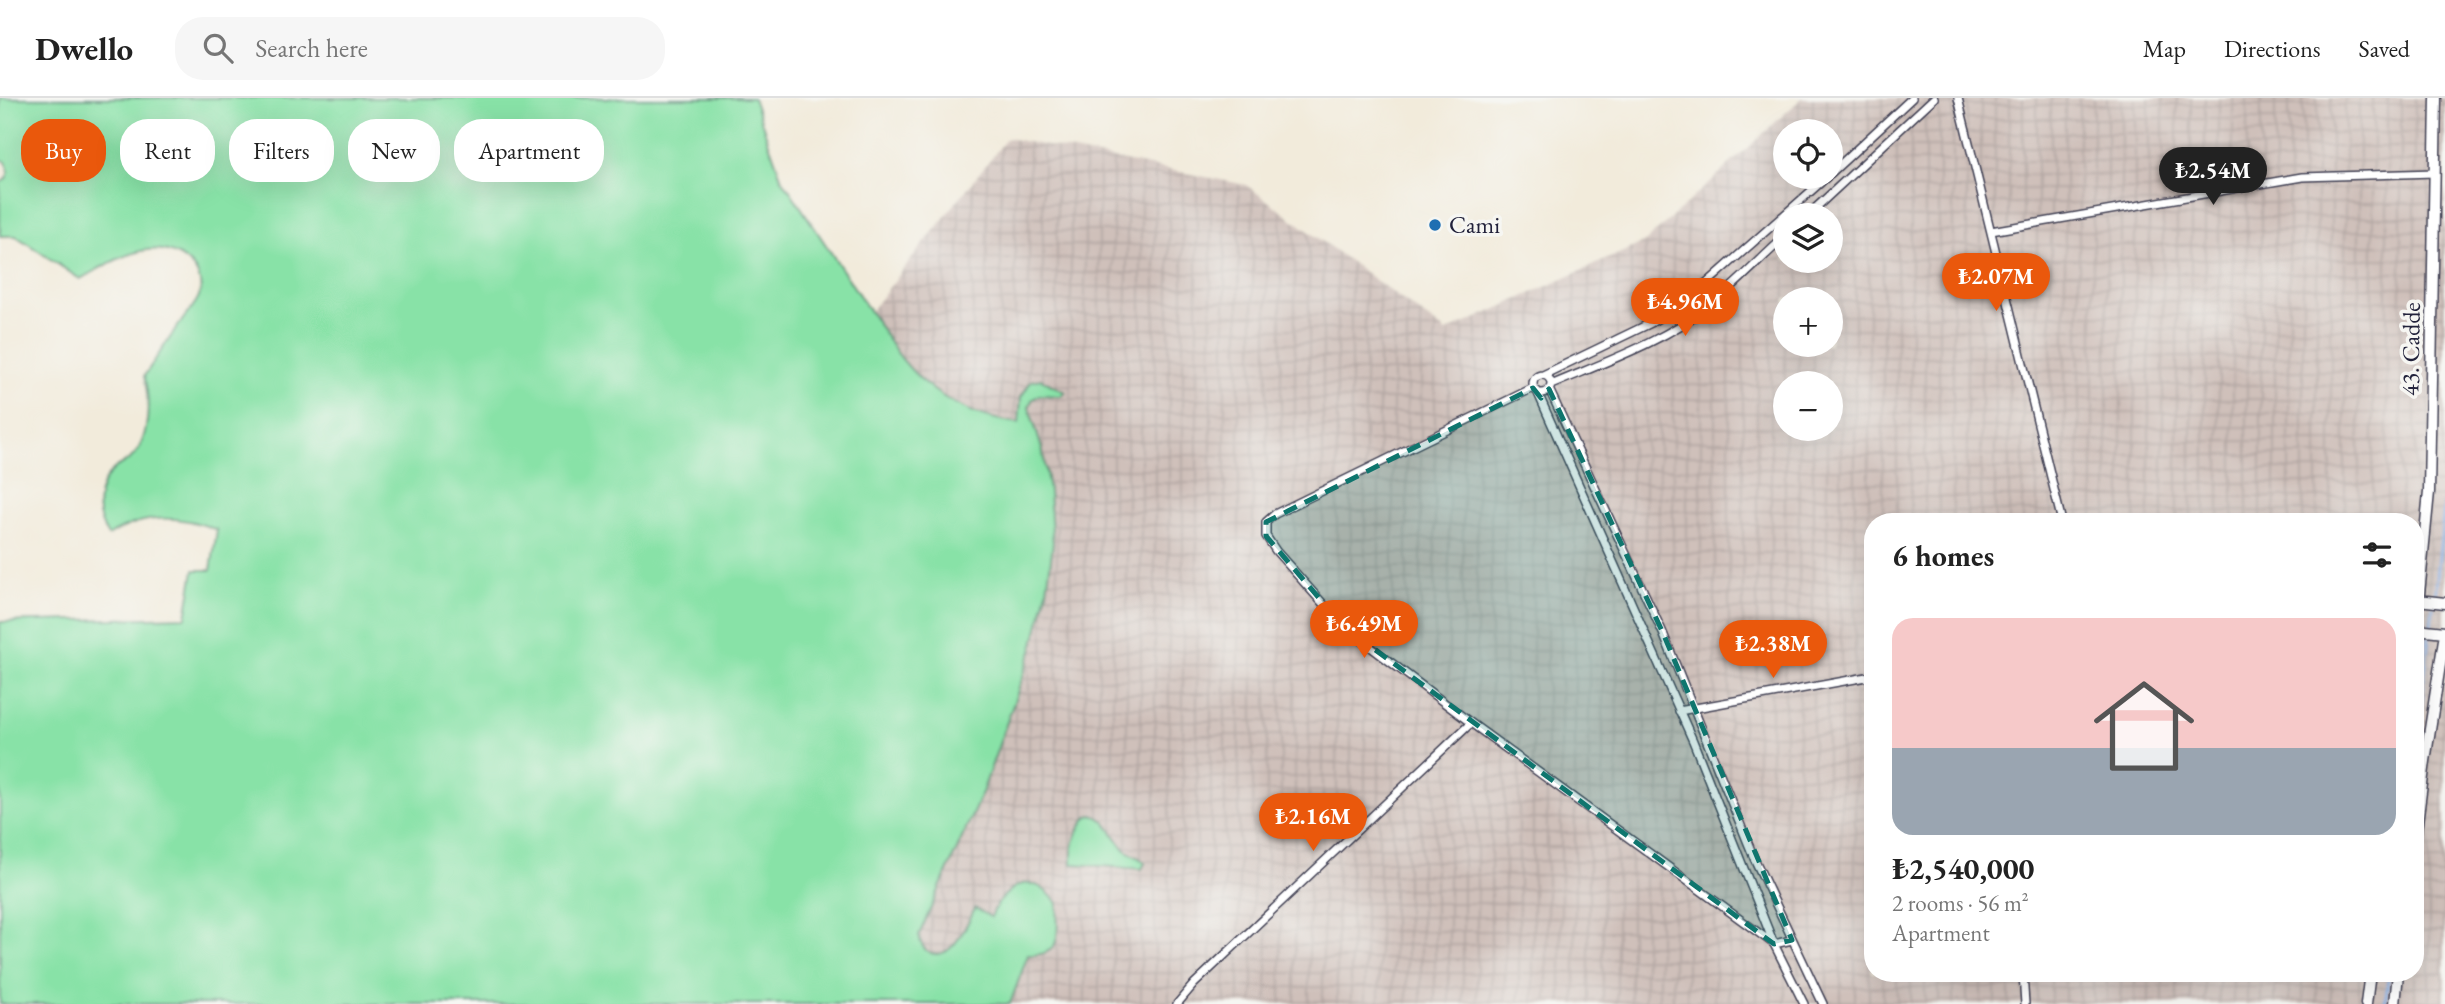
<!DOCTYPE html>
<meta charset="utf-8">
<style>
body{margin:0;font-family:"EB Garamond",serif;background:#f6f6f6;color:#222;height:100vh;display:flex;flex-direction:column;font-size:26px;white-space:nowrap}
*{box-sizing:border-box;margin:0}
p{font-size:23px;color:#767676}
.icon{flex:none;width:38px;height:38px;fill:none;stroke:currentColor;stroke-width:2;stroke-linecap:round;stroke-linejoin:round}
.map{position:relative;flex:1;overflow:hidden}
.drawer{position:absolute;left:1864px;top:415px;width:560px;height:469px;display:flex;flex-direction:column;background:#fff;border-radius:28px;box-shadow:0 7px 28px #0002}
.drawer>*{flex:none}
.hud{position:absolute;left:21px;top:21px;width:665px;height:63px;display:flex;gap:14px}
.buttons{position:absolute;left:1773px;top:21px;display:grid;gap:14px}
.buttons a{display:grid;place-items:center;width:70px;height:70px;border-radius:50%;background:#fff;box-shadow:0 7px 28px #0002;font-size:35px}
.price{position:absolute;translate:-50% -60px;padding:0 16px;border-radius:24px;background:#ea580c;color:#fff;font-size:23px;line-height:46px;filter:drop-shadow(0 2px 4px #0008)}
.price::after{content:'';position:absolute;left:50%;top:42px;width:21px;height:16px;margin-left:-10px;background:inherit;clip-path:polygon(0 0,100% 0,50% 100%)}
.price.current{background:#222;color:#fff}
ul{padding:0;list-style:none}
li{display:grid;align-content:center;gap:14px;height:371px;padding:0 28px}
li span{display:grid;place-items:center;height:217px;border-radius:21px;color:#555}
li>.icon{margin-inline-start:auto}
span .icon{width:126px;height:126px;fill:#fffc;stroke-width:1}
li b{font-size:30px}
h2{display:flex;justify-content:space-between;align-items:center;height:84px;padding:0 28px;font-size:30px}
.chip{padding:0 24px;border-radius:28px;background:#fff;box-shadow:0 7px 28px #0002;font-size:24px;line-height:63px}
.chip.current{background:#ea580c;color:#fff}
header{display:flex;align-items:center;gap:42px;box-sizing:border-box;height:98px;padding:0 35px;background:#fff;border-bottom:2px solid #e0e0e0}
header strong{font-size:33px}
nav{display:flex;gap:38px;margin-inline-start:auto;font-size:24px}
.search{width:490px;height:63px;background:#f6f6f6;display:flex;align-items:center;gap:18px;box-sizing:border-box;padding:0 24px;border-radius:28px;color:#767676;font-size:26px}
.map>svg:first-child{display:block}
</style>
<header>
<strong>Dwello</strong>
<div class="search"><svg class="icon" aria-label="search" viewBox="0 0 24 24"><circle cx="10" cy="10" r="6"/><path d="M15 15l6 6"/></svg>Search here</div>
<nav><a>Map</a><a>Directions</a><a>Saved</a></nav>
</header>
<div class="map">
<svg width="2445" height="906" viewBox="0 0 2445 906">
<defs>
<pattern id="industrial-grid" width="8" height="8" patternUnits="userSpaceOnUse" patternTransform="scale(1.75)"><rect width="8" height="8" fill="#cfc0ba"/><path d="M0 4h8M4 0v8" fill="none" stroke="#b1a5a1"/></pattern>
</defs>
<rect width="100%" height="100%" fill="#f6f6f2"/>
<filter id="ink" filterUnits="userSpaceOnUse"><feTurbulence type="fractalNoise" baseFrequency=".0143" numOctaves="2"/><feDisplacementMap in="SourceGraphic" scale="14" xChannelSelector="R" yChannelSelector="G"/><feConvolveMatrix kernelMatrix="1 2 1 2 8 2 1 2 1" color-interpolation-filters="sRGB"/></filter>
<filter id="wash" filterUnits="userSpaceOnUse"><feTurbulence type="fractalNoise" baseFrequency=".00686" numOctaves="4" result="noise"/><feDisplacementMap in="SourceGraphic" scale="28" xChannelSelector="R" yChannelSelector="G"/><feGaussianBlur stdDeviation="1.57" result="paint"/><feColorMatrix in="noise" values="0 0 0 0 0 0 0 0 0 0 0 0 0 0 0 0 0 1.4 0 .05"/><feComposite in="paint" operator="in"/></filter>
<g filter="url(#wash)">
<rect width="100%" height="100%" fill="#f2ebdb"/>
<path fill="url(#industrial-grid)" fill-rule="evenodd" d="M 1802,0 L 2445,0 L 2445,906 L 324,906 L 1007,40 L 1246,87 L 1446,234 L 1645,144 ZM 1785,33 L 1830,33 L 1830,79 L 1785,79 ZM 1785,117 L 1830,117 L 1830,163 L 1785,163 ZM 1785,201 L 1830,201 L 1830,247 L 1785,247 ZM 1785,285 L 1830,285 L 1830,331 L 1785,331 ZM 1872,424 L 2415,424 L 2415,875 L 1872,875 Z"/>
<path fill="#88e2a7" stroke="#558271" stroke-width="2" d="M 0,0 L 753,0 L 781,79 L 896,253 C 926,295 968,319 1019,325 L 1021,299 L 1031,283 L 1041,281 L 1065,294 L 1061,298 L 1039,297 L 1032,302 L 1029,309 L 1043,354 L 1049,393 L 1053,445 L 1047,493 L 1033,550 L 982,695 L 919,837 C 920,845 923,852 931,855 C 953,863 967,825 975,810 L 991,819 C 998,801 1019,776 1040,789 C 1047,793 1052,799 1058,805 C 1055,829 1068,858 1028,857 L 1010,906 L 0,906 L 0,524 L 186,519 L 194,472 L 211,472 L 217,432 C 180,416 142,416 108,438 C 95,418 94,392 112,373 C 117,367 124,365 130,361 C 151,343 150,301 144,278 C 157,259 170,239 184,220 C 189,213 196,206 199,198 C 203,188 199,176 192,168 C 158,132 114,163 80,181 L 16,138 L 0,138 L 0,85 L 6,81 L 9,74 L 6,64 L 0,61 Z
M 1092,717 C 1109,720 1114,742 1127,753 C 1133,758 1140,759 1145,765 L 1142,771 L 1072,766 C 1071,747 1076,732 1088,718 Z"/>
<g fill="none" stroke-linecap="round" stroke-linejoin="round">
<path stroke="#82b4ef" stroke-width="2.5" d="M 2435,499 L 2445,400
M 2431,527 L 2433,509
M 2415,661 L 2429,538
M 2385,906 L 2389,875"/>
</g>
</g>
<g filter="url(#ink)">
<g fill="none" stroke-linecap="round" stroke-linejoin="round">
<defs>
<path id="minor" d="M 1958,0 L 2062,424
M 1830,76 L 1912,0
M 1808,117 L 1934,0
M 1991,133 L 2302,79 L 2435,75
M1533 286a9 9 0 1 1 18 0a9 9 0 1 1-18 0Z
M 1543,277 L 1651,225 L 1688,202 L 1827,79
M 1551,287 C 1605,264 1663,244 1709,208 C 1736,187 1760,161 1785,139
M 1533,290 L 1275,416 L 1266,424 L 1266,438 L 1276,453 L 1343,528 L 1471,625 L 1774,846 L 1792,842
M 1549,291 L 1663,535 L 1754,760 L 1823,906
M 1537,293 L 1693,643 L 1774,846 L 1804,906
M 1679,613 L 1872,578
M 2023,875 L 2025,906
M 1177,906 L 1194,886 L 1471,625"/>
<path id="secondary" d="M 2418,502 L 2445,505
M 2416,531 L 2445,534
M 2415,537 L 2429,394 L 2436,0
M 2415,740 L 2425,663 L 2445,535
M 2366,906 L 2370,875
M 2395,906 L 2398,875"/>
</defs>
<use href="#minor" stroke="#414053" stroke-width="10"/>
<use href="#secondary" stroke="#414053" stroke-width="13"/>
<use href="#minor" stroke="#fff" stroke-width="7"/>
<use href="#secondary" stroke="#fff" stroke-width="10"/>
</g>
</g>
<path fill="#0f766e" fill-opacity="0.2" stroke="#0f766e" stroke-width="5" stroke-dasharray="14 9" stroke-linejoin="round" d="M 1533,290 L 1541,300 L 1549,291 L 1663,535 L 1792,842 L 1774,846 L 1343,528 L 1266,438 L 1266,424 Z"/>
<circle fill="#1f6fb2" stroke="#f6f6f2" stroke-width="2.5" cx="1435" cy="127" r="7"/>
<g text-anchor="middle" stroke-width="7" stroke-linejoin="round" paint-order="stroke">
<g font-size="24" fill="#22223b" stroke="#f6f6f2" text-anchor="start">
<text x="1449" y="135">Cami</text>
</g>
<g font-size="24" fill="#22223b" stroke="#f6f6f2">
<text transform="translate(2411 251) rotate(-89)" y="8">43. Cadde</text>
</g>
</g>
</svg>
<div class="buttons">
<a><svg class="icon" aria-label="locate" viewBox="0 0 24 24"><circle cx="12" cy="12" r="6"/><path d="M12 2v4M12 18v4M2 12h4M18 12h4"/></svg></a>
<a><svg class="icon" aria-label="layers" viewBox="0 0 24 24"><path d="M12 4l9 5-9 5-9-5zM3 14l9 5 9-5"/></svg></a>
<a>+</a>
<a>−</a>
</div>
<b class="price current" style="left:2213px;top:109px">₺2.54M</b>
<b class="price" style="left:1996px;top:215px">₺2.07M</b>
<b class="price" style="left:1685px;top:240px">₺4.96M</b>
<b class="price" style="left:1364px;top:562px">₺6.49M</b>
<b class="price" style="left:1773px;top:582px">₺2.38M</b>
<b class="price" style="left:1313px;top:755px">₺2.16M</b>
<div class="hud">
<a class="chip current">Buy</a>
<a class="chip">Rent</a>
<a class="chip">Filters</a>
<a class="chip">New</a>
<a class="chip">Apartment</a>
</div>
<section class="drawer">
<h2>6 homes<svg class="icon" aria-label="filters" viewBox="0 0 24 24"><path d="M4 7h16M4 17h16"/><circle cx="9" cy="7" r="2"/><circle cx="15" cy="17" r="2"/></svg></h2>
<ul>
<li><span style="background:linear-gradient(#f6c9c9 60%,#9aa5b1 0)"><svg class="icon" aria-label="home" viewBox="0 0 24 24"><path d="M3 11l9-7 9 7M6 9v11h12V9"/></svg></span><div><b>₺2,540,000</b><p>2 rooms · 56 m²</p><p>Apartment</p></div></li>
</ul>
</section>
</div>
